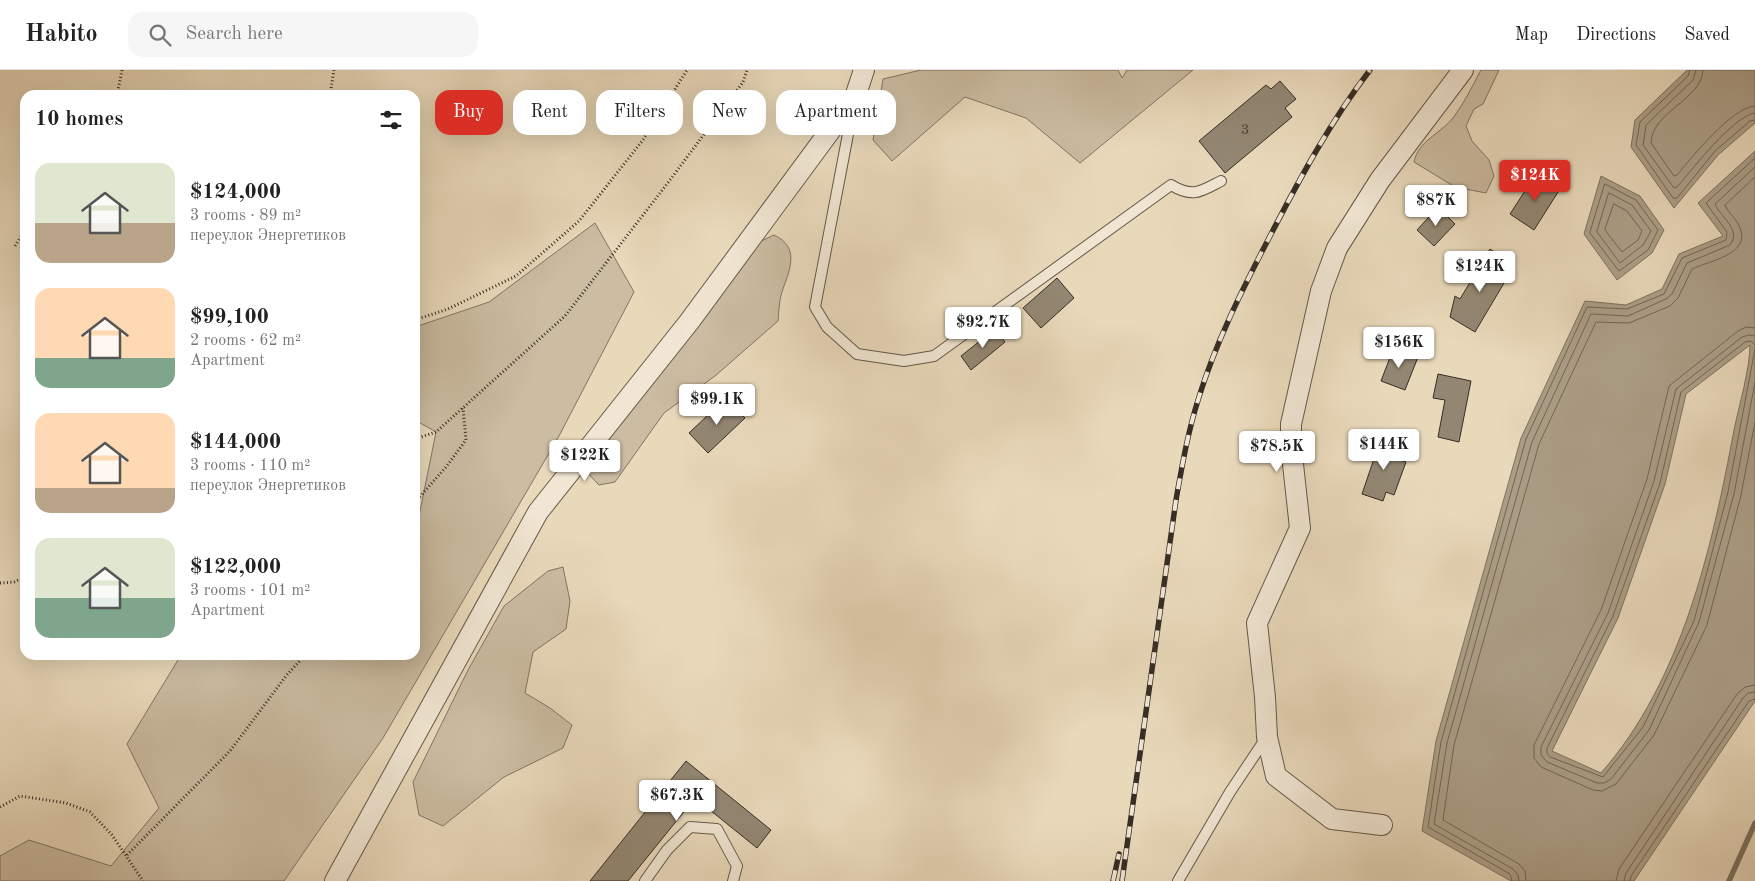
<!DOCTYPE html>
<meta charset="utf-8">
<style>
body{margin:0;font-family:"Old Standard TT",serif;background:#f6f6f6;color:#222;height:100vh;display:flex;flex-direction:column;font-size:19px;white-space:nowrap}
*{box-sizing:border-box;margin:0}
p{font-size:16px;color:#767676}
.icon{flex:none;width:28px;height:28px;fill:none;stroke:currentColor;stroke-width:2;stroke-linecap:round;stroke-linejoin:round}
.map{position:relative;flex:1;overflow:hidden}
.panel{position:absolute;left:20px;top:20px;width:400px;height:570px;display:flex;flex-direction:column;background:#fff;border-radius:15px;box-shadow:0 5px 20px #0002}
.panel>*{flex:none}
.guide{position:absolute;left:435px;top:20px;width:475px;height:45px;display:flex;gap:10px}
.price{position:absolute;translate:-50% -42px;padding:0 11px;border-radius:5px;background:#fff;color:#222;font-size:16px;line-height:32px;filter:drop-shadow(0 1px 2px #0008)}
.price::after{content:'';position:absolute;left:50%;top:30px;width:15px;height:11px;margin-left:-8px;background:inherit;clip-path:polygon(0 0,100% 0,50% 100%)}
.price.on{background:#d93025;color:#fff}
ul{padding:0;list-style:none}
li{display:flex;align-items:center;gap:15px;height:125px;padding:0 15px}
li span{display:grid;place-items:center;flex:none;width:140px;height:100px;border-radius:15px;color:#555}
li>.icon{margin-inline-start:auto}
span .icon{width:60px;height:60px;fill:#fffc;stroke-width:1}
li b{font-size:21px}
h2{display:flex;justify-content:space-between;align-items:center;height:60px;padding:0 15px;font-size:21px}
.tag{padding:0 18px;border-radius:15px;background:#fff;box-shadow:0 5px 20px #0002;font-size:18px;line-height:45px}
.tag.on{background:#d93025;color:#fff}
header{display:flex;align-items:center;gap:30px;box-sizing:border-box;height:70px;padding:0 25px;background:#fff;border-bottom:1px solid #e0e0e0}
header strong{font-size:24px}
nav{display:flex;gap:28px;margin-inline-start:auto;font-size:18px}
.search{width:350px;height:45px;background:#f6f6f6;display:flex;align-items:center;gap:12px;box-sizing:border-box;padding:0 18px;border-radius:15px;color:#767676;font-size:19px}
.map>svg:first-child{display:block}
</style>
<header>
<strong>Habito</strong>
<div class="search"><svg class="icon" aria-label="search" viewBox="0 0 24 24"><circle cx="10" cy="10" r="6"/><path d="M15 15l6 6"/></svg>Search here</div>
<nav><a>Map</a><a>Directions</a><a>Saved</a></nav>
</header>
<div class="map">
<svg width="1755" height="811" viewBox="0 0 1755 811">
<rect width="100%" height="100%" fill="#e9d9bb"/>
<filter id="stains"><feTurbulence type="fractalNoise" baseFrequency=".004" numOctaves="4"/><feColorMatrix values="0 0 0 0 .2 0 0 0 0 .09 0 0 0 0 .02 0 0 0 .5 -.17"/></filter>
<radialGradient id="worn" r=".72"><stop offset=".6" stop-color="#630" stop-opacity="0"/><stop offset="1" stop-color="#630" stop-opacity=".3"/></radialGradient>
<path fill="#cbbca2" stroke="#807564" d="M 921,0 L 1118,0 L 1122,8 L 1127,0 L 1193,0 L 1080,93 L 1026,48 L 965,27 L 892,91 L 873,70 L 883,9 Z
M 1481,0 L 1499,0 L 1483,34 L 1474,39 L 1466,56 L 1472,71 L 1489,90 L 1494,106 L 1486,123 L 1455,117 L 1414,92 C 1418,71 1440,64 1453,48 C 1464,33 1472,17 1481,0 Z
M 595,153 L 634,222 L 559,366 L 383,668 L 284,811 L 0,811 L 0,786 L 29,770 L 111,796 L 159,738 L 127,674 L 181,585 L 415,585 L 415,466 L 436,362 L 415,350 L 415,257 L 489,232 Z
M 774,165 C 800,177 790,199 783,219 C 779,229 779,241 778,251 L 715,306 L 664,343 L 615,412 L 599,415 L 583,398 L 757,173 Z
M 563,497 L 570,531 L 566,559 L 533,582 L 525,623 L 550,638 L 572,655 L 563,678 L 504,707 L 443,756 L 419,745 L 413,712 L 468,600 L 504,536 L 548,501 Z"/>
<path fill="#ac9f88" stroke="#7d7260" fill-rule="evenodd" d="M 1687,0 L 1755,0 L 1755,53 L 1718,85 L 1674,138 L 1631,77 L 1635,50 Z
M 1755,81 L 1755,631 L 1634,811 L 1511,811 L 1422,761 L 1436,671 L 1521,368 L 1585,231 L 1626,235 L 1662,219 L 1679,184 L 1723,166 L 1698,133 ZM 1750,275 C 1750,298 1739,336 1734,360 C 1712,478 1682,611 1601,703 L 1552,681 L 1618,548 L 1665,414 L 1686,324 Z
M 1601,106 L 1640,126 L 1664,160 L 1652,183 L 1617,210 L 1584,164 Z"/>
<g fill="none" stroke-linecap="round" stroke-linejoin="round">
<path stroke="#716656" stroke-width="1" d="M 1690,0 L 1688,6 L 1640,52 L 1636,75 L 1673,128 L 1677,128 L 1715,81 L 1750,51 L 1755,50
M 1696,0 L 1693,10 L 1646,55 L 1643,75 L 1674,118 L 1677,117 C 1691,101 1734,45 1755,43
M 1703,0 C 1702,30 1652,41 1651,73 L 1674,106 L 1677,105 C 1692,87 1732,37 1755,36
M 1605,114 L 1636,130 L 1658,160 L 1648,180 L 1619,201 L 1590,163 Z
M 1609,123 L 1632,135 L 1651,161 L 1643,175 L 1620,193 L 1597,162 Z
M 1614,134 L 1627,141 L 1642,161 L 1638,170 L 1622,182 L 1605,160 Z
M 1755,258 L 1746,257 L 1738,261 L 1669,316 L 1647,409 L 1601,540 L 1534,675 L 1534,688 L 1541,697 L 1593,720 L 1602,721 L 1616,714 L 1654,665 L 1707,555 L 1741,425 L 1755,352
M 1755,266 L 1749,265 L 1742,267 L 1676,319 L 1654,411 L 1608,543 L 1541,677 L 1541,685 L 1547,692 L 1597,713 L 1604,713 L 1611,709 L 1649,660 L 1699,552 L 1734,424 L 1755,312
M 1755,275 L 1751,271 L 1745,272 L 1681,322 L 1660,413 L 1613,546 L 1547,678 L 1547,683 L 1550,687 L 1603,707 L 1643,657 L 1694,551 L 1728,422 L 1755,279
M 1512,811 L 1510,804 L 1428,757 L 1441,672 L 1526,369 L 1587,237 L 1627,239 L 1664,224 L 1682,188 L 1726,170 L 1727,162 L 1706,133 L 1755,88
M 1519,811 L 1518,805 L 1513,799 L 1434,754 L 1447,673 L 1532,372 L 1591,244 L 1628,246 L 1666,229 L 1672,224 L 1687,193 L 1730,175 C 1742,159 1720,147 1715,134 L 1755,97
M 1526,811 L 1525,801 L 1519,794 L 1443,750 L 1454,675 L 1539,374 L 1596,252 L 1629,253 L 1670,236 L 1678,228 L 1692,199 C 1709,191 1751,184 1740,158 C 1737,149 1728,143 1725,135 L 1755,107
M 1616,811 L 1619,799 L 1737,624 L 1745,617 L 1755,615
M 1624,811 L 1626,803 L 1743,628 L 1748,623 L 1755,622
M 1630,811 L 1631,806 L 1749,631 L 1755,629"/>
<path stroke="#7d7260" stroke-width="5.5" d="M 1729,811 L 1755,753"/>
</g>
<path fill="#938773" stroke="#362e25" d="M 1280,11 L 1296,29 L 1285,38 L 1292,47 L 1225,103 L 1199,71 L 1266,15 L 1271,19 Z
M 1536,104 L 1560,119 L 1534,160 L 1510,144 Z
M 1438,137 L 1455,154 L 1434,176 L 1417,160 Z
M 1490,179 L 1502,187 L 1497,196 L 1510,203 L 1475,262 L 1450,247 L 1455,226 L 1460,229 Z
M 1057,208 L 1074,228 L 1041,258 L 1023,238 Z
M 995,259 L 1005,272 L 971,300 L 961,286 Z
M 1394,277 L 1418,287 L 1405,320 L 1381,311 Z
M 1438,304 L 1471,311 L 1459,372 L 1438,367 L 1445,330 L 1433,328 Z
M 726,328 L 745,348 L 708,383 L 689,363 Z
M 1381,368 L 1399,374 L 1394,388 L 1406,392 L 1394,425 L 1386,422 L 1383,431 L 1362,424 Z
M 686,691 L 771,760 L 757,778 L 695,728 L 628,811 L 590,811 Z"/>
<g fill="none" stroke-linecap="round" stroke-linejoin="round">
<defs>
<path id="service" d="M 853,38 L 815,237 L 827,257 L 857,284 L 904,291 L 934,286 L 1171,115 C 1193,128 1200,122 1221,111
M 645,811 L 667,780 L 690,757 L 717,759 L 737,796 L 733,811
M 1178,811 L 1230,722 L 1266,668"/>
<path id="minor" d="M 1382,755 L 1332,749 L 1276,706 L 1267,667 L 1265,627 L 1257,553 L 1300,458 L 1291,376 L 1291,354 L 1321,221 L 1337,178 L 1380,110 L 1463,0
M 335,811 L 538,442 L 689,252 L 855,27 L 864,0"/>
</defs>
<use href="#service" stroke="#63594a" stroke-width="12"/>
<use href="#minor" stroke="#63594a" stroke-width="22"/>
<path stroke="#362e25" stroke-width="3" stroke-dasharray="1 2.5" stroke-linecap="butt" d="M 117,25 L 122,0
M 330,25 L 334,0
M 15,176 L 25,160
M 415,250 L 448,239 L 516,206 L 579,151 L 643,70 L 687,0
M 415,369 L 436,362 L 565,246 L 667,114 L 743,12 L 747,0
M 415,432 L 446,397 L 466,370 L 463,338
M 0,513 L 14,512 L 25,507
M 0,737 L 20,726 L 66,733 L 90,742 L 112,765 L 143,811
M 127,785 L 230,681 L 286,606 L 305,585"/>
<use href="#service" stroke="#f1e6d3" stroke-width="10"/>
<use href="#minor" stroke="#f1e6d3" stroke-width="20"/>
<defs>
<path id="rail" d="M 1113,811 L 1119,784
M 1122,811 L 1176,430 C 1182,396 1188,361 1199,327 C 1216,272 1242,220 1269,168 C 1299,110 1330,52 1370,0"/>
</defs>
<use href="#rail" stroke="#362e25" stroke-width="5.5"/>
<use href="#rail" stroke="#f1e6d3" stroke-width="4" stroke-dasharray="11" stroke-linecap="butt"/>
</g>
<g text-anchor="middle" stroke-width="5" stroke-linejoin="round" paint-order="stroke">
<g font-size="15" fill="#4d4438">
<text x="1245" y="64">3</text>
</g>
</g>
<rect width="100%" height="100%" filter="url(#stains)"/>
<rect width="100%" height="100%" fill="url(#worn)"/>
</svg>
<b class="price on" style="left:1535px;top:132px">$124K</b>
<b class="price" style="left:1436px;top:157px">$87K</b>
<b class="price" style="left:1480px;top:223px">$124K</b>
<b class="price" style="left:983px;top:279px">$92.7K</b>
<b class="price" style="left:1399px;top:299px">$156K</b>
<b class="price" style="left:717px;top:356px">$99.1K</b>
<b class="price" style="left:1384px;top:401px">$144K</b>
<b class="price" style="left:1277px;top:403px">$78.5K</b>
<b class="price" style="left:585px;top:412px">$122K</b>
<b class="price" style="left:677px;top:752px">$67.3K</b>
<div class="guide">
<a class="tag on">Buy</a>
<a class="tag">Rent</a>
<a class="tag">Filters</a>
<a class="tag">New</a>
<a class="tag">Apartment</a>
</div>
<section class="panel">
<h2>10 homes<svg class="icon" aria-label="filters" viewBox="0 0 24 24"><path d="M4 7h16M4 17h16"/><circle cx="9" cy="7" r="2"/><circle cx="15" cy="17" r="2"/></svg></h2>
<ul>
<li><span style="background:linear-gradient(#dfe7d0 60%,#b9a48a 0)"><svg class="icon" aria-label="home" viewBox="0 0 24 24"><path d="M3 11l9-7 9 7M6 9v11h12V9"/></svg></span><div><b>$124,000</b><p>3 rooms · 89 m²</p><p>переулок Энергетиков</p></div></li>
<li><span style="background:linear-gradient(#ffd9b3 70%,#7fa58c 0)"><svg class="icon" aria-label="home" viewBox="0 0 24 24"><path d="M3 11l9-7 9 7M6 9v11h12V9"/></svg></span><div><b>$99,100</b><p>2 rooms · 62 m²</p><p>Apartment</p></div></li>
<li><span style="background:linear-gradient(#ffd9b3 75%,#b9a48a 0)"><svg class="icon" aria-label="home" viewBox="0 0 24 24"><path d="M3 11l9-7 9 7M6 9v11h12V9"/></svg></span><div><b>$144,000</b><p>3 rooms · 110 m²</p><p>переулок Энергетиков</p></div></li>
<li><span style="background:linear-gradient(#dfe7d0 60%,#7fa58c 0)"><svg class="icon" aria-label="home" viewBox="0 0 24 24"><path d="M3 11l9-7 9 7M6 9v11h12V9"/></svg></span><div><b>$122,000</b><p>3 rooms · 101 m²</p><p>Apartment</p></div></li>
</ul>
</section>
</div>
